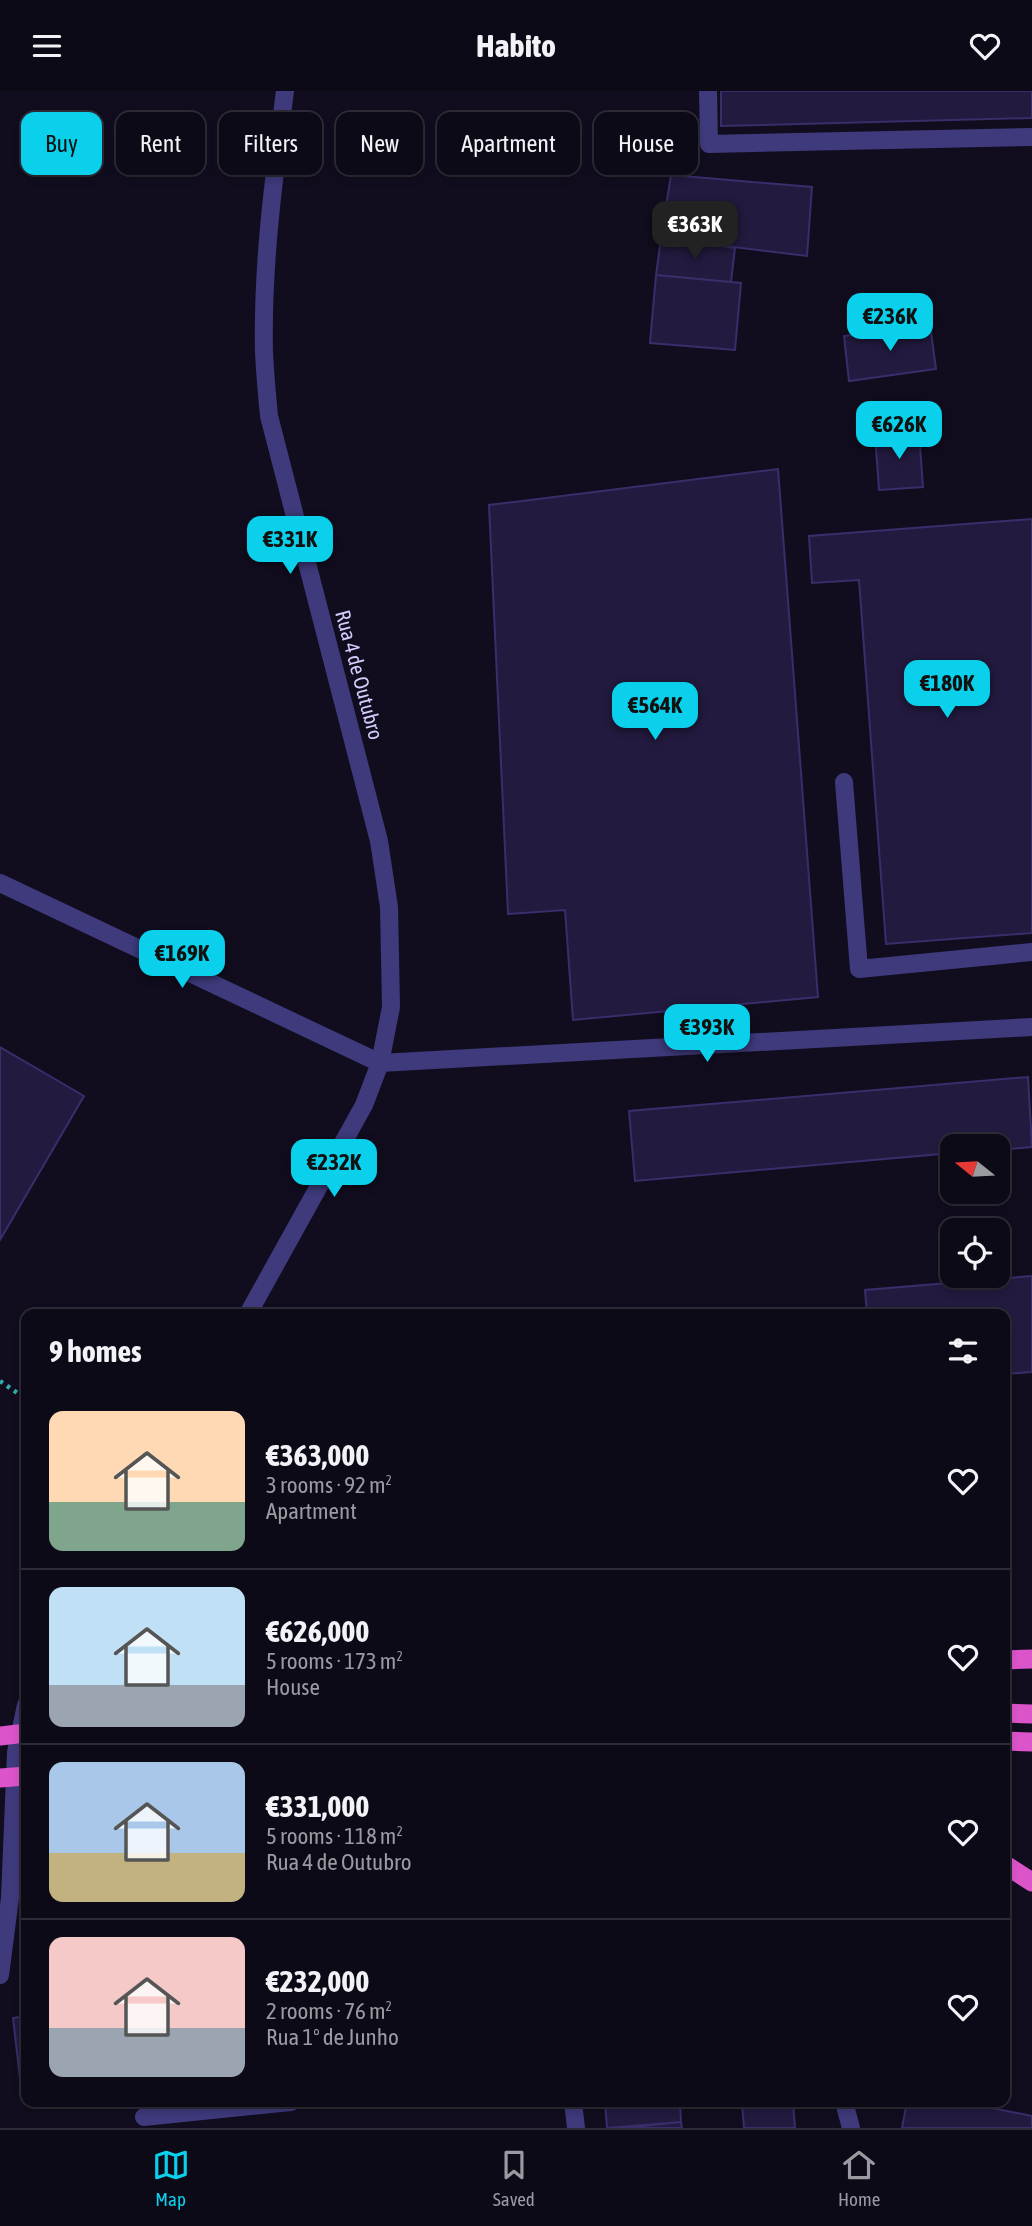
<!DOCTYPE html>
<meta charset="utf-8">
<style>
body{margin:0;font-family:"Asap Condensed",sans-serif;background:#161320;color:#f1f3f6;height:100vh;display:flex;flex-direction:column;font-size:26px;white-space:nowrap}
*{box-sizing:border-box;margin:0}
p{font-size:23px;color:#9a9aa1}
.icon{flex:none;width:38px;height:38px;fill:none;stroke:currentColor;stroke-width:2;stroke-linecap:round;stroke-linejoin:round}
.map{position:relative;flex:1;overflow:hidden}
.drawer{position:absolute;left:21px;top:1218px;width:989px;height:798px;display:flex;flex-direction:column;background:#0d0a17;border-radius:14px;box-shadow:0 4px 10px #0003,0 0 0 2px #2d2b36}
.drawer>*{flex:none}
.hud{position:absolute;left:21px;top:21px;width:990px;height:63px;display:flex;gap:14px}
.needle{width:46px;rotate:288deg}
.buttons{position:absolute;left:940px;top:1043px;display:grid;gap:14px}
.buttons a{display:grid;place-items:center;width:70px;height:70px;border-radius:14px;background:#0d0a17;box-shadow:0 4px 10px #0003,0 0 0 2px #2d2b36;font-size:35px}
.price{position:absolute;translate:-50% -60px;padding:0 16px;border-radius:14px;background:#0ad0ec;color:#111;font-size:23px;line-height:46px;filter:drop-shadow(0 2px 4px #0008)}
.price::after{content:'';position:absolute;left:50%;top:42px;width:21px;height:16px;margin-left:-10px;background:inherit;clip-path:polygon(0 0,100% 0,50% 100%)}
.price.current{background:#222;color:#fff}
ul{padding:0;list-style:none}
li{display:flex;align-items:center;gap:21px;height:175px;padding:0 28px}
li+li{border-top:2px solid #2d2b36}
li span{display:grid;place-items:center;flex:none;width:196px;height:140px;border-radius:14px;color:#555}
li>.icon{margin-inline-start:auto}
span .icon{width:84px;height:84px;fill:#fffc;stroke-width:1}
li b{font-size:30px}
h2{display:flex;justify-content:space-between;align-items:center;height:84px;padding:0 28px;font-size:30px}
.chip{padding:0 24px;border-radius:14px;background:#0d0a17;box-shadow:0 4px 10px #0003,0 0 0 2px #2d2b36;font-size:24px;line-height:63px}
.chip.current{background:#0ad0ec;color:#111}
header{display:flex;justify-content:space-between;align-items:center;height:91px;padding:0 28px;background:#0d0a17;font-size:32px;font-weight:700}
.dock{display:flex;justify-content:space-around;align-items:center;height:98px;border-top:2px solid #2d2b36;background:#0d0a17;font-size:19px;color:#9a9aa1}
.dock a{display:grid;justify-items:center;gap:4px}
.dock .current{color:#0ad0ec}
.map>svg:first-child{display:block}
</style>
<header><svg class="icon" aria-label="menu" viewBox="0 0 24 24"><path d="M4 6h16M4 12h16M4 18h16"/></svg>Habito<svg class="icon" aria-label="heart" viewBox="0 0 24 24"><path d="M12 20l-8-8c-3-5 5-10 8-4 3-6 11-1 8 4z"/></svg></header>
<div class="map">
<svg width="1032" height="2037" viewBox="0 0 1032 2037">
<rect width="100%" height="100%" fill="#110d1f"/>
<path fill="#231a3f" stroke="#3b2d6a" stroke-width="2" d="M 721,0 L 1032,0 L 1032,27 L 721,35 Z
M 671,84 L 812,96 L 807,165 L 661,147 Z
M 661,147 L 735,157 L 731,191 L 656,184 Z
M 656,184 L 741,192 L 735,259 L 650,252 Z
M 930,233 L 936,278 L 849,290 L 844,245 Z
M 919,341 L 923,396 L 879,399 L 875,343 Z
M 778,378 L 818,906 L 573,929 L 565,819 L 508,823 L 489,414 Z
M 1032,428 L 1032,842 L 886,853 L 859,489 L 812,492 L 809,445 Z
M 0,956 L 84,1005 L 0,1149 Z
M 1028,986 L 1032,1056 L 998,1059 L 998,1055 L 952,1055 L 952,1062 L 635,1090 L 629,1020 Z
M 1032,1185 L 1032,1281 L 1004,1283 L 1004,1223 L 867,1223 L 865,1199 Z
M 26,1925 L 26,1986 L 20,1987 L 13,1927 Z
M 605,2011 L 680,2011 L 681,2031 L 607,2037 Z
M 742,2011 L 793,2011 L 795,2037 L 744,2037 Z
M 907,2011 L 962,2011 L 1032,2025 L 1032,2037 L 902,2037 Z
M 681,2031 L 682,2037 L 624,2037 Z"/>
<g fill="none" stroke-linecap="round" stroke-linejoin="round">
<path stroke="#33aca8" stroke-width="4.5" stroke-dasharray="3.5 5" stroke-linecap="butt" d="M 0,1290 L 26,1308"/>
<path stroke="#3e3a7c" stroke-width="18" d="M 708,0 L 709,53 L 1032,46
M 844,691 L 859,878 L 1032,861"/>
<path stroke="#3e3a7c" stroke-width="18" d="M 0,792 L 380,972 L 1032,936
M 248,1223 L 364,1014 L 380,972 L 391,916 L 389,816 L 379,750 L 269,325 C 267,304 265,283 264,261 C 262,174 274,86 285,0
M 0,1884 L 10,1807 L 16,1661 L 26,1614
M 573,2011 L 576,2037
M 844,2011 L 851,2037
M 144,2026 L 291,2011"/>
<path stroke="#dc54ca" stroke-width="19" d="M 1004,1569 L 1032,1568
M 1004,1622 L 1032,1623
M 0,1645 L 26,1642
M 1004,1650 L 1032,1651
M 0,1687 L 26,1685
M 1004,1773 L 1032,1791"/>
</g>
<g text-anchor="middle" stroke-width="6" stroke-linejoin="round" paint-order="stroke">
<g font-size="21" fill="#d4cdfd" stroke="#110d1f">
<text transform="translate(359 584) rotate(75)" y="7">Rua 4 de Outubro</text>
</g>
</g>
</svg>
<div class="buttons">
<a><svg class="needle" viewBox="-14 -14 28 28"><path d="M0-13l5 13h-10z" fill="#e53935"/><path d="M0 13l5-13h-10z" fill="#9a9aa1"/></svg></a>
<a><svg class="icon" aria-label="locate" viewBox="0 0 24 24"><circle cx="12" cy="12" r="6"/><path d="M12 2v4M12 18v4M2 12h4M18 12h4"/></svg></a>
</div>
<b class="price current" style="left:695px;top:170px">€363K</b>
<b class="price" style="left:890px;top:262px">€236K</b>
<b class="price" style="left:899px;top:370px">€626K</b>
<b class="price" style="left:290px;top:485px">€331K</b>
<b class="price" style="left:947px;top:629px">€180K</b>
<b class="price" style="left:655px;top:651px">€564K</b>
<b class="price" style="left:182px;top:899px">€169K</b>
<b class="price" style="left:707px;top:973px">€393K</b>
<b class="price" style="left:334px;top:1108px">€232K</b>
<div class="hud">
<a class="chip current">Buy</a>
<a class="chip">Rent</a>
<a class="chip">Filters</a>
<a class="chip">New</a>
<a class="chip">Apartment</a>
<a class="chip">House</a>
</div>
<section class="drawer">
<h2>9 homes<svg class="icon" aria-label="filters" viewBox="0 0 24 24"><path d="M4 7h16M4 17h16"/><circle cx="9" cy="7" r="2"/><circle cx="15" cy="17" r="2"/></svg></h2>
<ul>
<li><span style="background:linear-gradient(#ffd9b3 65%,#7fa58c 0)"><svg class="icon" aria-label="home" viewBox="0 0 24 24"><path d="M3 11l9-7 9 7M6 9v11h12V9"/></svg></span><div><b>€363,000</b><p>3 rooms · 92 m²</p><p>Apartment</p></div><svg class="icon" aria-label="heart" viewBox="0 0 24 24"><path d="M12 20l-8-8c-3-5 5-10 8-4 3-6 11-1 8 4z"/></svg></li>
<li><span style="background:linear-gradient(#bfe0f5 70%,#9aa5b1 0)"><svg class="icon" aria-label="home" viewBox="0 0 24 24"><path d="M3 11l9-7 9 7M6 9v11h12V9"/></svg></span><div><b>€626,000</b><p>5 rooms · 173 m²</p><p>House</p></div><svg class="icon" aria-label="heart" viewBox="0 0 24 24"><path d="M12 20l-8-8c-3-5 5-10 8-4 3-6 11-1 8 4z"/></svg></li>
<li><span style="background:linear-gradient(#a9c7e8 65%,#c2b280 0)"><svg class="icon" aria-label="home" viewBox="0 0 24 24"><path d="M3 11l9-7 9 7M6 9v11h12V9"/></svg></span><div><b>€331,000</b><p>5 rooms · 118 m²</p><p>Rua 4 de Outubro</p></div><svg class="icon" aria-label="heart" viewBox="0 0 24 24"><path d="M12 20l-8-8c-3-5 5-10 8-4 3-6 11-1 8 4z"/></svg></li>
<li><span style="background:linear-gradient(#f6c9c9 65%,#9aa5b1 0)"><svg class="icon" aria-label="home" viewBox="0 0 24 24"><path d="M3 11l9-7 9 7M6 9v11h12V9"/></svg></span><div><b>€232,000</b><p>2 rooms · 76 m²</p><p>Rua 1º de Junho</p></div><svg class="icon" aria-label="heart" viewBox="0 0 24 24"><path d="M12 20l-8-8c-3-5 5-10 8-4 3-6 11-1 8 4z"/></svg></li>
</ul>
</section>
</div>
<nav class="dock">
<a class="current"><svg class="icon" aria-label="map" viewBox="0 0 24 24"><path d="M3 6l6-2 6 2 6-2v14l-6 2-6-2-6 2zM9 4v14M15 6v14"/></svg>Map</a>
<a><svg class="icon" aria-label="saved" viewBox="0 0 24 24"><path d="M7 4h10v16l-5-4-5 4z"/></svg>Saved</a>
<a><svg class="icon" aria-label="home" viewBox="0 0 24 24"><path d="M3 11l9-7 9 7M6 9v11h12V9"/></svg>Home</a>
</nav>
